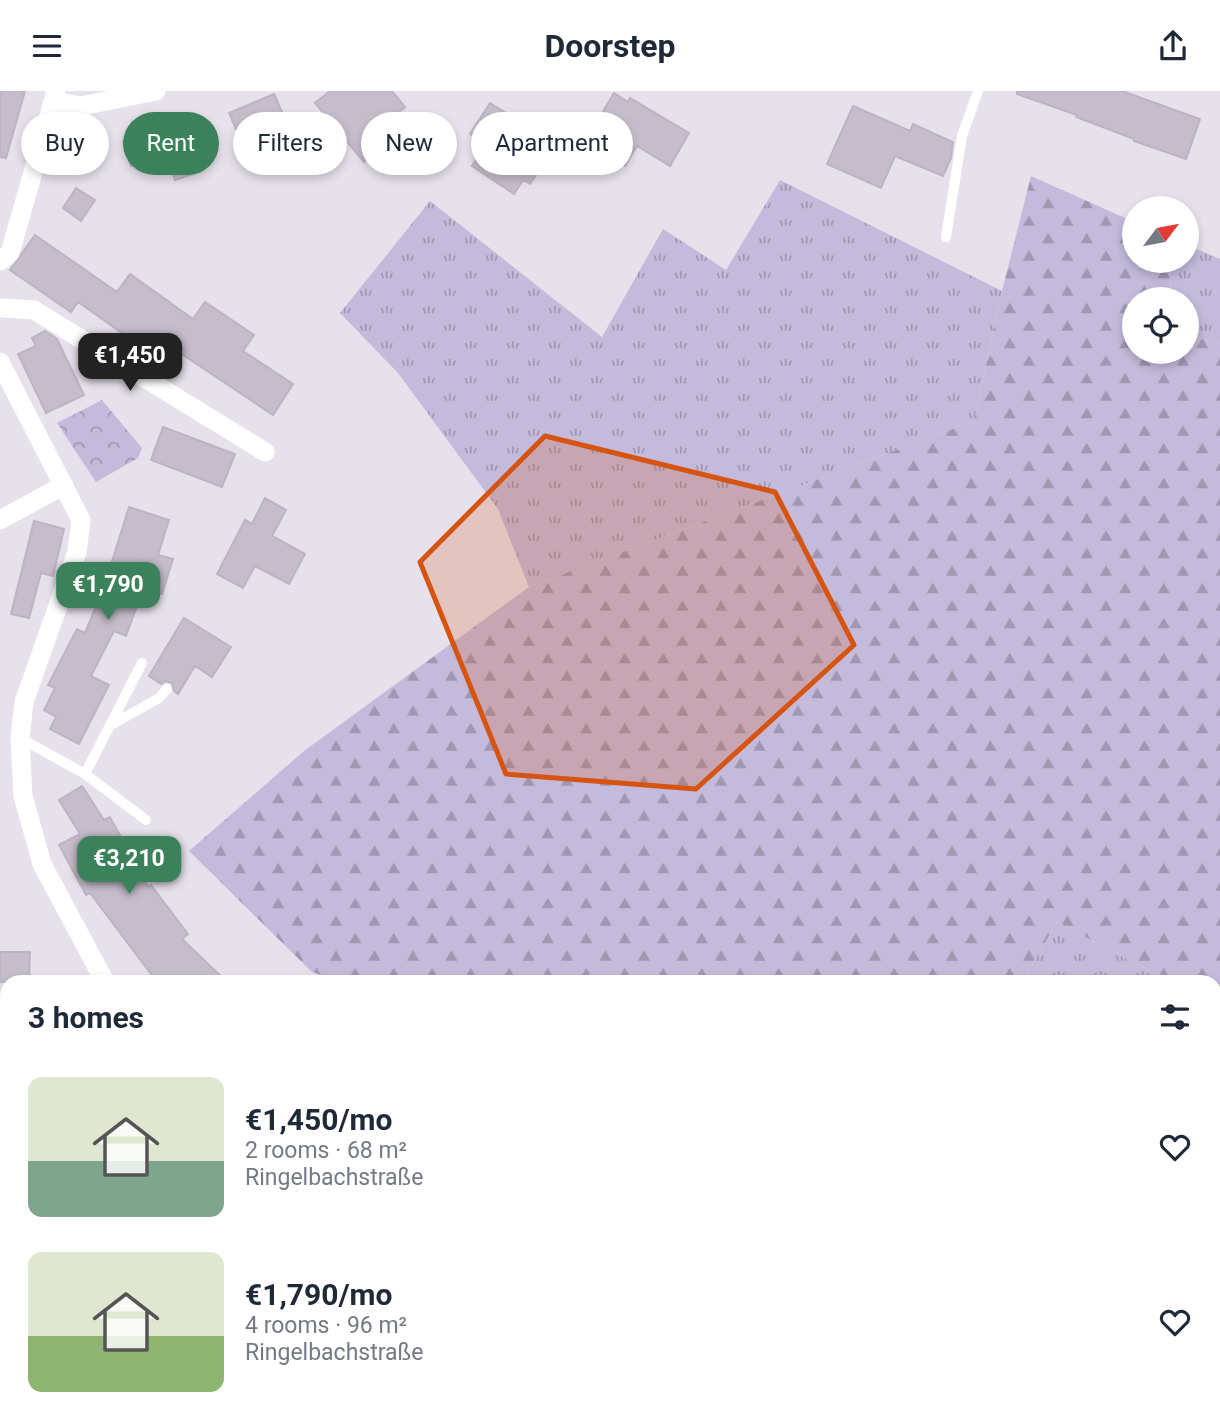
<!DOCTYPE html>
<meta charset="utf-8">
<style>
body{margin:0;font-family:Roboto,sans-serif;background:#f6f6f7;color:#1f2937;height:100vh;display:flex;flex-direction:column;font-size:26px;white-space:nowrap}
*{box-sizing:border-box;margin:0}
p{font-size:23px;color:#747a83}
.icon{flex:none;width:38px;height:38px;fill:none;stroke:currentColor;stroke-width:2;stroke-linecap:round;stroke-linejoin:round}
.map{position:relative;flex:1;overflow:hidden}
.sheet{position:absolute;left:0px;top:884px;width:1222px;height:450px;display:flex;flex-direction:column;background:#fff;border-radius:21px 21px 0 0;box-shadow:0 4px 10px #0003}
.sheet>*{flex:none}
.guide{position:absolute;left:21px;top:21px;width:700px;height:63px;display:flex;gap:14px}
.needle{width:46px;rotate:58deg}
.tools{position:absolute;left:1122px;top:105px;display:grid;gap:14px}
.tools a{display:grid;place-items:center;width:77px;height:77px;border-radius:50%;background:#fff;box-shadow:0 4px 10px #0003;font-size:35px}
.price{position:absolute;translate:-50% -60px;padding:0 16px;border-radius:14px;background:#3b815b;color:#fff;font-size:23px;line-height:46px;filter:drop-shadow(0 2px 4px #0008)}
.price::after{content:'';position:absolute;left:50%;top:42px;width:21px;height:16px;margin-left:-10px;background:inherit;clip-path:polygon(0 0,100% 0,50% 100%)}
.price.on{background:#222;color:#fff}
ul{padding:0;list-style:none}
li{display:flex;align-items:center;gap:21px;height:175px;padding:0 28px}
li span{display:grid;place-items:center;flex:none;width:196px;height:140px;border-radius:14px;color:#555}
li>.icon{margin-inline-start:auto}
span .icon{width:84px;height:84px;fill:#fffc;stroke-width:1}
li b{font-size:30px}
h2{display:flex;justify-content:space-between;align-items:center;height:84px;padding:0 28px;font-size:30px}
.chip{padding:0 24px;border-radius:32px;background:#fff;box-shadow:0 4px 10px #0003;font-size:24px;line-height:63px}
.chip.on{background:#3b815b;color:#fff}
header{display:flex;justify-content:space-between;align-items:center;height:91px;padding:0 28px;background:#fff;font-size:32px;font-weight:700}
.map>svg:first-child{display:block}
</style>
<header><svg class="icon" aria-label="menu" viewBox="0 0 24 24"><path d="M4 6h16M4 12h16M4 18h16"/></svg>Doorstep<svg class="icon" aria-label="share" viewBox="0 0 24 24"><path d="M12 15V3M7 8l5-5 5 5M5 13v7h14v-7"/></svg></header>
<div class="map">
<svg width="1220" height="1332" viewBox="0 0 1220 1332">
<defs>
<pattern id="grass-tufts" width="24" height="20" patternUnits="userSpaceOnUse" patternTransform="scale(1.75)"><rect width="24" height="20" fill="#c4badb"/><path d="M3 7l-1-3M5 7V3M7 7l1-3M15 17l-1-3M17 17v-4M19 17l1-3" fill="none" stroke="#a097b3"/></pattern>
<pattern id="forest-firs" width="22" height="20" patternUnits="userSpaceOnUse" patternTransform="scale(1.75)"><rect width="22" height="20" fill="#c4badb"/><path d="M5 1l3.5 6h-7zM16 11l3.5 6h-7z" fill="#a097b3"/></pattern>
<pattern id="park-crowns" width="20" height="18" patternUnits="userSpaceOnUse" patternTransform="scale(1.75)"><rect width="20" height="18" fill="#c4badb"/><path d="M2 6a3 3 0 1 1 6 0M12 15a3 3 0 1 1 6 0" fill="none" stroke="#a097b3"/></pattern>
</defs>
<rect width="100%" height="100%" fill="#e7e1eb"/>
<path fill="url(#grass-tufts)" d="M 780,89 L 1002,200 L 974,330 L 529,496 L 498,418 L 398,282 L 340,222 L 430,110 L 602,246 L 663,138 L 726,179 Z
M 1187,154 L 1220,168 L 1220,253 L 1187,243 L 1186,208 L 1170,208 L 1171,170 L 1186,170 Z
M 1057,831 L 1171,891 L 1022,891 Z
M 1215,913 L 1220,916 L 1220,1332 L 897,1332 L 882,1327 L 1214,1326 Z"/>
<path fill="url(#forest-firs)" d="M 1031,85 L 1134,131 L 1134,170 L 1171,170 L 1170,208 L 1134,208 L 1134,261 L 1186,261 L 1187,243 L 1220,253 L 1220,916 L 1215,913 L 1214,891 L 1171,891 L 1057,831 L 1022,891 L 342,891 L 312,881 L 189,760 L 304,660 L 529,496 L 974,330 L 1002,200 Z
M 882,1326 L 897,1332 L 670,1332 L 663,1327 Z"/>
<path fill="url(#park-crowns)" d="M 102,309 L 142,357 L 138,367 L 96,391 L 57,332 Z"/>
<path fill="#c6bdcb" stroke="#beb3c4" stroke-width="2" d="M 0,0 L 25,0 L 6,67 L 0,66 Z
M 330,0 L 392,0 L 405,16 L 379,38 L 389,50 L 364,71 L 315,12 Z
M 1017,0 L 1122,0 L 1200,28 L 1186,68 L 1134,50 L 1134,48 L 1076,26 L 1077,24 L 1017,3 Z
M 614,2 L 628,11 L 630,7 L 689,42 L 670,75 L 637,55 L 625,75 L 599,60 L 615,33 L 601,24 Z
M 274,3 L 293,46 L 248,65 L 229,22 Z
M 490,12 L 517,29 L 509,41 L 547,67 L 530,93 L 523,89 L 514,103 L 472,75 L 486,54 L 470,43 Z
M 853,15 L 910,40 L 913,33 L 953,51 L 951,67 L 943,85 L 895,65 L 881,97 L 827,73 Z
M 185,28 L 202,80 L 175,89 L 167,63 L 131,75 L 123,50 Z
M 76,97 L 95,109 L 81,130 L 63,117 Z
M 35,144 L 117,201 L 130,183 L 193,228 L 205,211 L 254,244 L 243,260 L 293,293 L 273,324 L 153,244 L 143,257 L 78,211 L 71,221 L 10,179 Z
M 45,240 L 57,248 L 84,304 L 46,322 L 18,263 L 36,255 L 32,247 Z
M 163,336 L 235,363 L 222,396 L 151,369 Z
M 265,407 L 286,419 L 272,445 L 305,463 L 289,493 L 255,475 L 243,497 L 217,483 L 245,429 L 252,433 Z
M 129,416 L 169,429 L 158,464 L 173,468 L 162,503 L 143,498 L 126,545 L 114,540 L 91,585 L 109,594 L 79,653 L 50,638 L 56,626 L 44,619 L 55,597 L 48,594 L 77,538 L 85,542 L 104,496 Z
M 34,430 L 64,438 L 53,485 L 41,482 L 29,527 L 11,523 Z
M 184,527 L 231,556 L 212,586 L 195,575 L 178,603 L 174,600 L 172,592 L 165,590 L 161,593 L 149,585 Z
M 82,695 L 104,729 L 110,726 L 148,796 L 151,794 L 188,843 L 182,848 L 227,891 L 157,891 L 90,802 L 86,804 L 59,754 L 80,743 L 59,709 Z
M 0,861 L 30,861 L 29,891 L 0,891 Z"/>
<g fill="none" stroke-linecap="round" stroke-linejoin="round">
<path stroke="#fff" stroke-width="10" d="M 946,146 L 962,45 L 978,0
M 111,634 L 159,607 L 167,598
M 20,647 L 85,683 L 146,729
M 85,683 L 142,572"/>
<path stroke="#fff" stroke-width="19" d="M 53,10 L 81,15 L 156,0
M 0,170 L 10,162 L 56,0
M 3,217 L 34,219 L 265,361
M 0,271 L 81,429 L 77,461 L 24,611 L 20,647 L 23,705 L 42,773 L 105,891
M 0,429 L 64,394
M 0,937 L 7,939
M 0,1255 L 7,1255
M 307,1326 L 314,1332
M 82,1332 L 82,1326"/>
</g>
<path fill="#d65411" fill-opacity="0.2" stroke="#d65411" stroke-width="5" stroke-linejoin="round" d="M 545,345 L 775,401 L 854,554 L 696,698 L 506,683 L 420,471 Z"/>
</svg>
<div class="tools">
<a><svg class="needle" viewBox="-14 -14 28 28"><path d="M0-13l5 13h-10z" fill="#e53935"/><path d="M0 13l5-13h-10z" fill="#747a83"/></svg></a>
<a><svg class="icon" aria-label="locate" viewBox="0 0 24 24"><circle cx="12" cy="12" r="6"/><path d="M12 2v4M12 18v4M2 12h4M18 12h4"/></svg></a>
</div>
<b class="price on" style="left:130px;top:302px">€1,450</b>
<b class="price" style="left:108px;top:531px">€1,790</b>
<b class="price" style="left:129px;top:805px">€3,210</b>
<div class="guide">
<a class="chip">Buy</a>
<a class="chip on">Rent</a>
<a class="chip">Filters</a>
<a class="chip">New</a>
<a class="chip">Apartment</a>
</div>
<section class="sheet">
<h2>3 homes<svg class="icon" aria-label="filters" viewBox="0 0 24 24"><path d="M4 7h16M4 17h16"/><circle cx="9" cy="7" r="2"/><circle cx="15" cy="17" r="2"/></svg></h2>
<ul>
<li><span style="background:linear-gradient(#dfe7d0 60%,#7fa58c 0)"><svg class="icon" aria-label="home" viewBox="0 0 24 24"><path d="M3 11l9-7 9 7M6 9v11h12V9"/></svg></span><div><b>€1,450/mo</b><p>2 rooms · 68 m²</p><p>Ringelbachstraße</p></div><svg class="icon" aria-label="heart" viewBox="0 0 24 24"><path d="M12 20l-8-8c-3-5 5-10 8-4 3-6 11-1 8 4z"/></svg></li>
<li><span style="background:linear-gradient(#dfe7d0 60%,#8fb573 0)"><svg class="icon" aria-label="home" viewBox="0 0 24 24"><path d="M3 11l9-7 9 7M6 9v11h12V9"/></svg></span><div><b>€1,790/mo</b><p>4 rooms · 96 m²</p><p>Ringelbachstraße</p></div><svg class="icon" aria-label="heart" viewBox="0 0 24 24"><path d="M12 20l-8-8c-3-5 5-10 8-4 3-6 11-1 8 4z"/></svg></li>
</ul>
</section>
</div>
